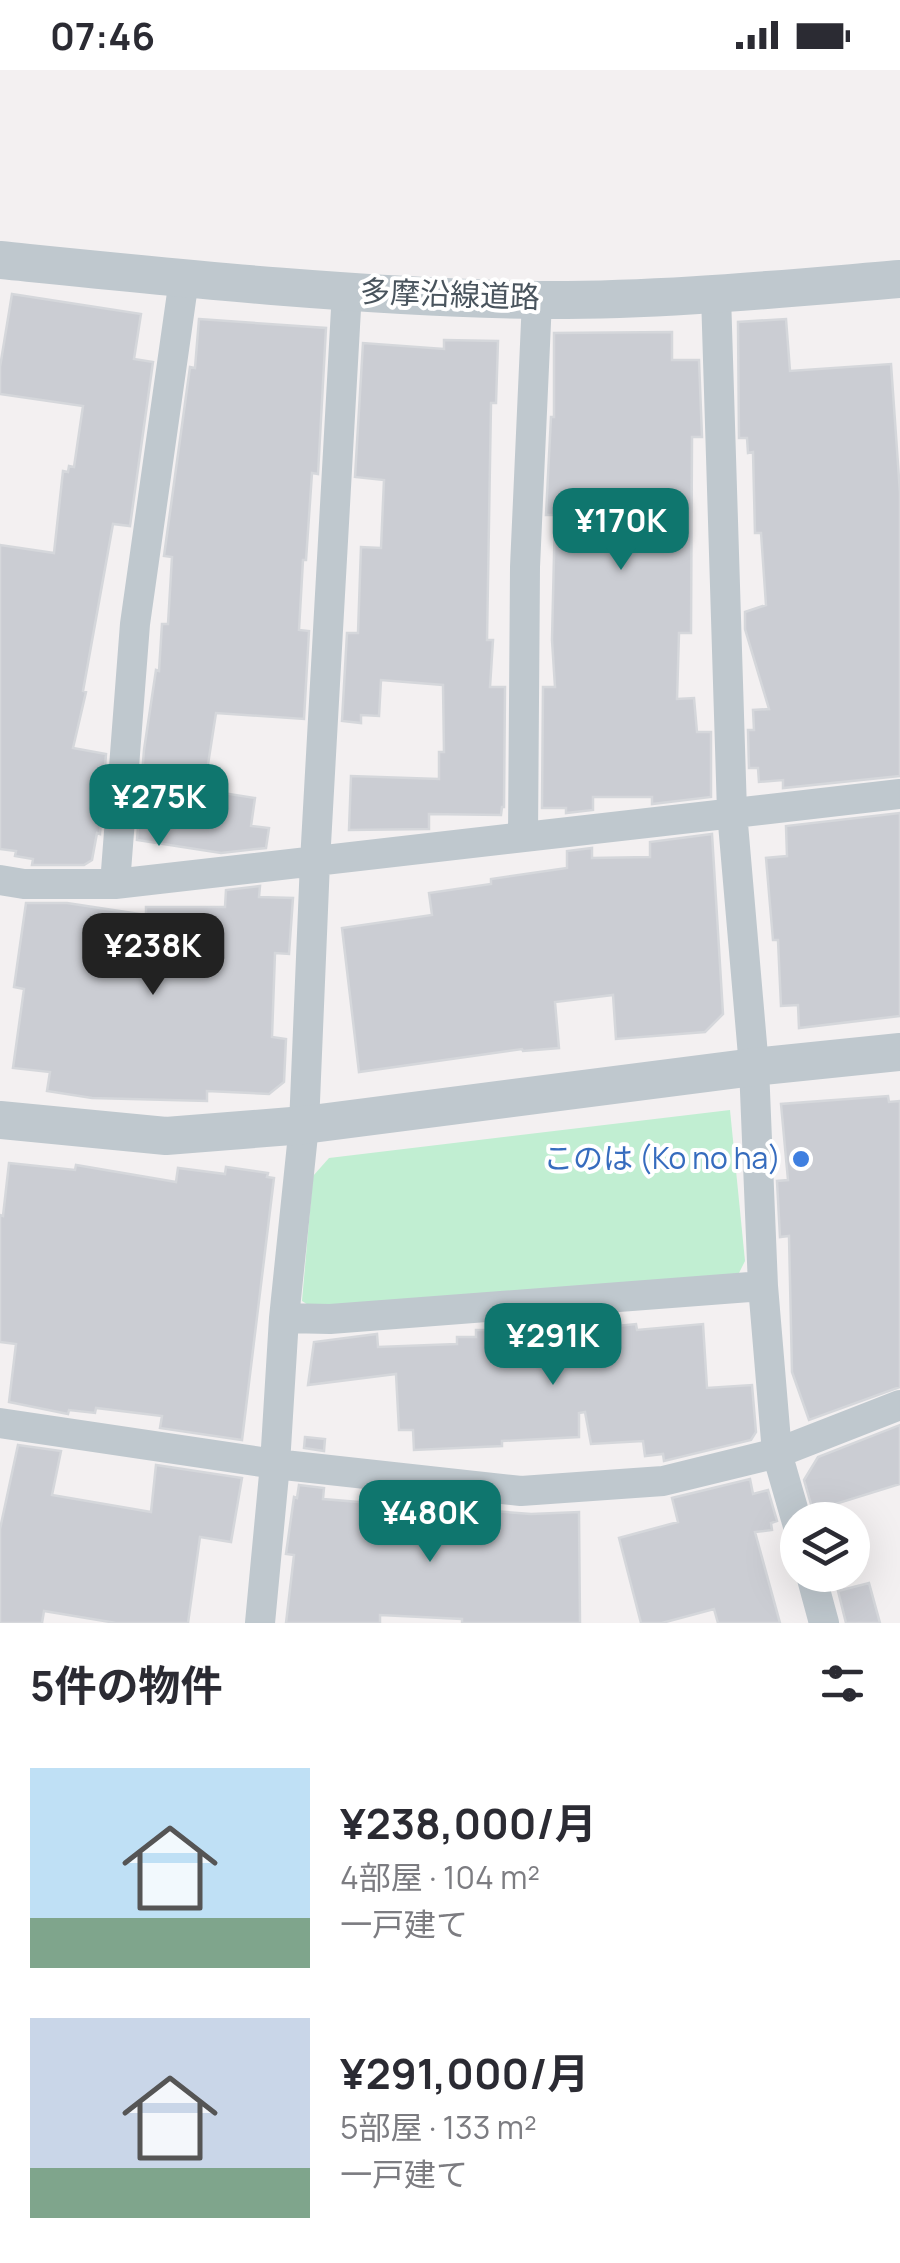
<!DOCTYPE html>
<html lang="ja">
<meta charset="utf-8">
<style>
body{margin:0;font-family:Manrope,"Noto Sans JP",sans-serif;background:#f7f7f7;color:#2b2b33;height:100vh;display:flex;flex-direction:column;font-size:38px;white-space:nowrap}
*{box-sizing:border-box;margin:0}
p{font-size:32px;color:#7c7c81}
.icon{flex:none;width:55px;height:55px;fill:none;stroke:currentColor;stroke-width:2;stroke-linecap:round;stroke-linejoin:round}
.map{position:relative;height:1553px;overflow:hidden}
.side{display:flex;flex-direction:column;background:#fff;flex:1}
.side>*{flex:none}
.controls{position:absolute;left:780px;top:1432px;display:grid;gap:20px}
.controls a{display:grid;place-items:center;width:90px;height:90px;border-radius:50%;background:#fff;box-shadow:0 10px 40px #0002;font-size:50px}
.price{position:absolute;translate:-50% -85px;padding:0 22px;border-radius:20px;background:#0f766e;color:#fff;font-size:32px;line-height:65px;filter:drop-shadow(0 2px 5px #0008)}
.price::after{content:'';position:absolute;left:50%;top:60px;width:30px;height:22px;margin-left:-15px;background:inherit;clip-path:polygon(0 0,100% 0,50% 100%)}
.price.current{background:#222;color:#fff}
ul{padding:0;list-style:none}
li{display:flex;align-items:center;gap:30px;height:250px;padding:0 30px}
li span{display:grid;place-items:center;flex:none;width:280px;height:200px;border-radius:0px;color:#555}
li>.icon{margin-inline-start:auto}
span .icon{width:120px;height:120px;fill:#fffc;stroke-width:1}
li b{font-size:42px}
h2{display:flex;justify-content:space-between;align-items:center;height:120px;padding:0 30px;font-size:42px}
.status{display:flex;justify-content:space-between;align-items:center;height:70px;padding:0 50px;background:#fff;direction:ltr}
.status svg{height:28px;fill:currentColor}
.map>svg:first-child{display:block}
</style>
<div class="status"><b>07:46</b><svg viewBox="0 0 49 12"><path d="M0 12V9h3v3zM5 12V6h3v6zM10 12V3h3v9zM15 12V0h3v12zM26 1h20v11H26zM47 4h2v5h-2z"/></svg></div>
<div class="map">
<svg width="900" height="1553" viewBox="0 0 900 1553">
<rect width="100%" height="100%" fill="#f3f0f1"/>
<path fill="#c1eed2" d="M 730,1040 L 745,1191 L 738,1205 L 313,1238 L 302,1231 L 313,1106 L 329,1088 Z"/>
<path fill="#cbcdd3" stroke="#d5d7db" stroke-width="2.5" d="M 12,224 L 141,244 L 134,289 L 153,292 L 130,456 L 113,454 L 83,621 L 86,622 L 73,678 L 106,684 L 100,764 L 97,763 L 92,790 L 84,795 L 32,795 L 33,789 L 15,786 L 16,781 L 0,779 L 0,475 L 54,483 L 63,401 L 68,402 L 69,396 L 74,397 L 83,336 L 0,324 L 0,297 Z
M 199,249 L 326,258 L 318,404 L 312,403 L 306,490 L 303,490 L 299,560 L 309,561 L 304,649 L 216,643 L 204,720 L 255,728 L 251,756 L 269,758 L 266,778 L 221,783 L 137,770 L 144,680 L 156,600 L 159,601 L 162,554 L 168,554 L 172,487 L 164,486 L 190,297 L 195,298 Z
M 786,249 L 790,301 L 891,294 L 900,423 L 900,706 L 783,718 L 783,710 L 759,712 L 758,698 L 749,698 L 748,660 L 754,660 L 753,640 L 769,639 L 745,559 L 745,542 L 766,535 L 761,463 L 755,463 L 753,382 L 748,383 L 747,368 L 739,368 L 738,252 Z
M 672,262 L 672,290 L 699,290 L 702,367 L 692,367 L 691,563 L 679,563 L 677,629 L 694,628 L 697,662 L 711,662 L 711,727 L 652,734 L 652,727 L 593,727 L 593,740 L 566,743 L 566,738 L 542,738 L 543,617 L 555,617 L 552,570 L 555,445 L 546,445 L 551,347 L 554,347 L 554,263 Z
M 444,270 L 498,271 L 496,333 L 491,333 L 487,570 L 493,570 L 490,617 L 505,617 L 504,737 L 502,737 L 501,745 L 429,744 L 429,759 L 349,760 L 351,706 L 439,709 L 439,682 L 444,682 L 443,615 L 381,610 L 379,646 L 361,645 L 361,653 L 342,651 L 347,563 L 358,563 L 361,477 L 381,478 L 384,410 L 355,407 L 363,273 L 444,279 Z
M 900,743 L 900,946 L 799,958 L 798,935 L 781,936 L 778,870 L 773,870 L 766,788 L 787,786 L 786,756 Z
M 712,764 L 723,944 L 705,962 L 616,969 L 613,925 L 555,932 L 559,978 L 523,981 L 522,979 L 359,1002 L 342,858 L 432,845 L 429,823 L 491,814 L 491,809 L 567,798 L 567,781 L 592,778 L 592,788 L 650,787 L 650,772 Z
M 260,816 L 259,827 L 293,828 L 289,884 L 275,883 L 272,967 L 286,969 L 284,1012 L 269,1024 L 207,1021 L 207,1031 L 92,1028 L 47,1021 L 50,1002 L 13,998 L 24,919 L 14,917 L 26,833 L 67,833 L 146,845 L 146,837 L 225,837 L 226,820 Z
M 888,1026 L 889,1032 L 900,1031 L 900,1317 L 809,1350 L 792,1302 L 789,1166 L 780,1167 L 777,1111 L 788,1110 L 781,1034 Z
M 9,1093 L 75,1100 L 76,1095 L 176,1112 L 178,1098 L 225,1104 L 226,1097 L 268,1103 L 267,1107 L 274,1108 L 242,1370 L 160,1358 L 162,1346 L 96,1338 L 95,1343 L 69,1340 L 68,1344 L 9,1332 L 16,1274 L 0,1272 L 0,1145 L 3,1146 Z
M 585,1254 L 585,1259 L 636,1254 L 637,1260 L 703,1254 L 707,1318 L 752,1315 L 756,1362 L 751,1370 L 664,1391 L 663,1384 L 645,1386 L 643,1371 L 591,1374 L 585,1342 L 579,1343 L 579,1367 L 502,1371 L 502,1376 L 414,1380 L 413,1360 L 399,1360 L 396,1304 L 308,1315 L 314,1272 L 377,1264 L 378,1277 L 457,1274 L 457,1267 L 476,1267 L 476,1260 L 544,1260 L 544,1257 Z
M 900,1355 L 900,1414 L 813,1441 L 804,1410 L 818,1387 Z
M 305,1367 L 325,1369 L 324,1381 L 304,1378 Z
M 18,1375 L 61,1381 L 52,1425 L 151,1442 L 156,1395 L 242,1408 L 231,1472 L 200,1467 L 188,1553 L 116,1553 L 44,1541 L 42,1553 L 0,1553 L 0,1459 Z
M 750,1409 L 753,1424 L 768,1420 L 777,1451 L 771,1453 L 772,1460 L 755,1462 L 780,1553 L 718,1553 L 714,1539 L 662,1553 L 641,1553 L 619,1468 L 678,1452 L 672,1428 Z
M 299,1415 L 324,1418 L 323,1429 L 383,1434 L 387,1436 L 386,1444 L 466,1448 L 467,1439 L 531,1444 L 579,1442 L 580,1553 L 462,1553 L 462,1549 L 380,1545 L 380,1553 L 286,1553 L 294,1485 L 286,1484 L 294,1427 L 297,1428 Z
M 869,1513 L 880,1553 L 846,1553 L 838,1521 Z"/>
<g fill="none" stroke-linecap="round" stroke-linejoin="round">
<path stroke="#bfc8ce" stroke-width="30" d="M 716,225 L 732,742 L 754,997 L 763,1216 L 777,1383 L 798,1456
M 523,767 L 525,497 L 537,230
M 0,810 L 24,814 L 115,814 L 900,724
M 115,814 L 135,554 L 184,209
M 284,1248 L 330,1249 L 763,1216
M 0,1353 L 275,1394 L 521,1421 L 663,1411 L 777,1383 L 900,1335
M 811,1505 L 824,1553
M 260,1553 L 275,1394 L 284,1248 L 304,1055 L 315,792 L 347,221"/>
<path stroke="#bfc8ce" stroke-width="38" d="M 0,190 C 178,208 357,227 537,230 C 658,231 779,219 900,209
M 0,1050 L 166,1066 L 304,1055 L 754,997 L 900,982"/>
</g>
<circle fill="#3f7fe0" stroke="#fff" stroke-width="4" cx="801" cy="1089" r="10"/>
<g text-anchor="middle" stroke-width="8" stroke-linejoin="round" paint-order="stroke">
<g font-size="30" fill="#49545d" stroke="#fff">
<text transform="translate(450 225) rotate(2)" y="10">多摩沿線道路</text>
</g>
<g font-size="30" fill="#366cbe" stroke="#fff" text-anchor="end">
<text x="781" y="1099">このは (Ko no ha)</text>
</g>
</g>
</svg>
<div class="controls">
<a><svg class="icon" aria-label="layers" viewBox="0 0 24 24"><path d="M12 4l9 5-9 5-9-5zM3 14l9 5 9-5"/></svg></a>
</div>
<b class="price" style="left:621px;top:503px">¥170K</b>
<b class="price" style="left:159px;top:779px">¥275K</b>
<b class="price current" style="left:153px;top:928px">¥238K</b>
<b class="price" style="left:553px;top:1318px">¥291K</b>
<b class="price" style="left:430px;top:1495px">¥480K</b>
</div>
<section class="side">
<h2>5件の物件<svg class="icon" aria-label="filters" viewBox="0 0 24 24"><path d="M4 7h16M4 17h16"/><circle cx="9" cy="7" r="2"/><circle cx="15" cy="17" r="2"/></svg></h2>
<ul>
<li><span style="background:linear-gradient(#bfe0f5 75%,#7fa58c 0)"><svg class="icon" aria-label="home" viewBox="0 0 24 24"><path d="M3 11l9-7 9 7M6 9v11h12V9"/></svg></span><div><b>¥238,000/月</b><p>4部屋 · 104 m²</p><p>一戸建て</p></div></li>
<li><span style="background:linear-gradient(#c9d6e8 75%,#7fa58c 0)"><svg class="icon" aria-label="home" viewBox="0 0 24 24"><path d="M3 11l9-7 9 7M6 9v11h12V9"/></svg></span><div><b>¥291,000/月</b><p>5部屋 · 133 m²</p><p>一戸建て</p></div></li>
</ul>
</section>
